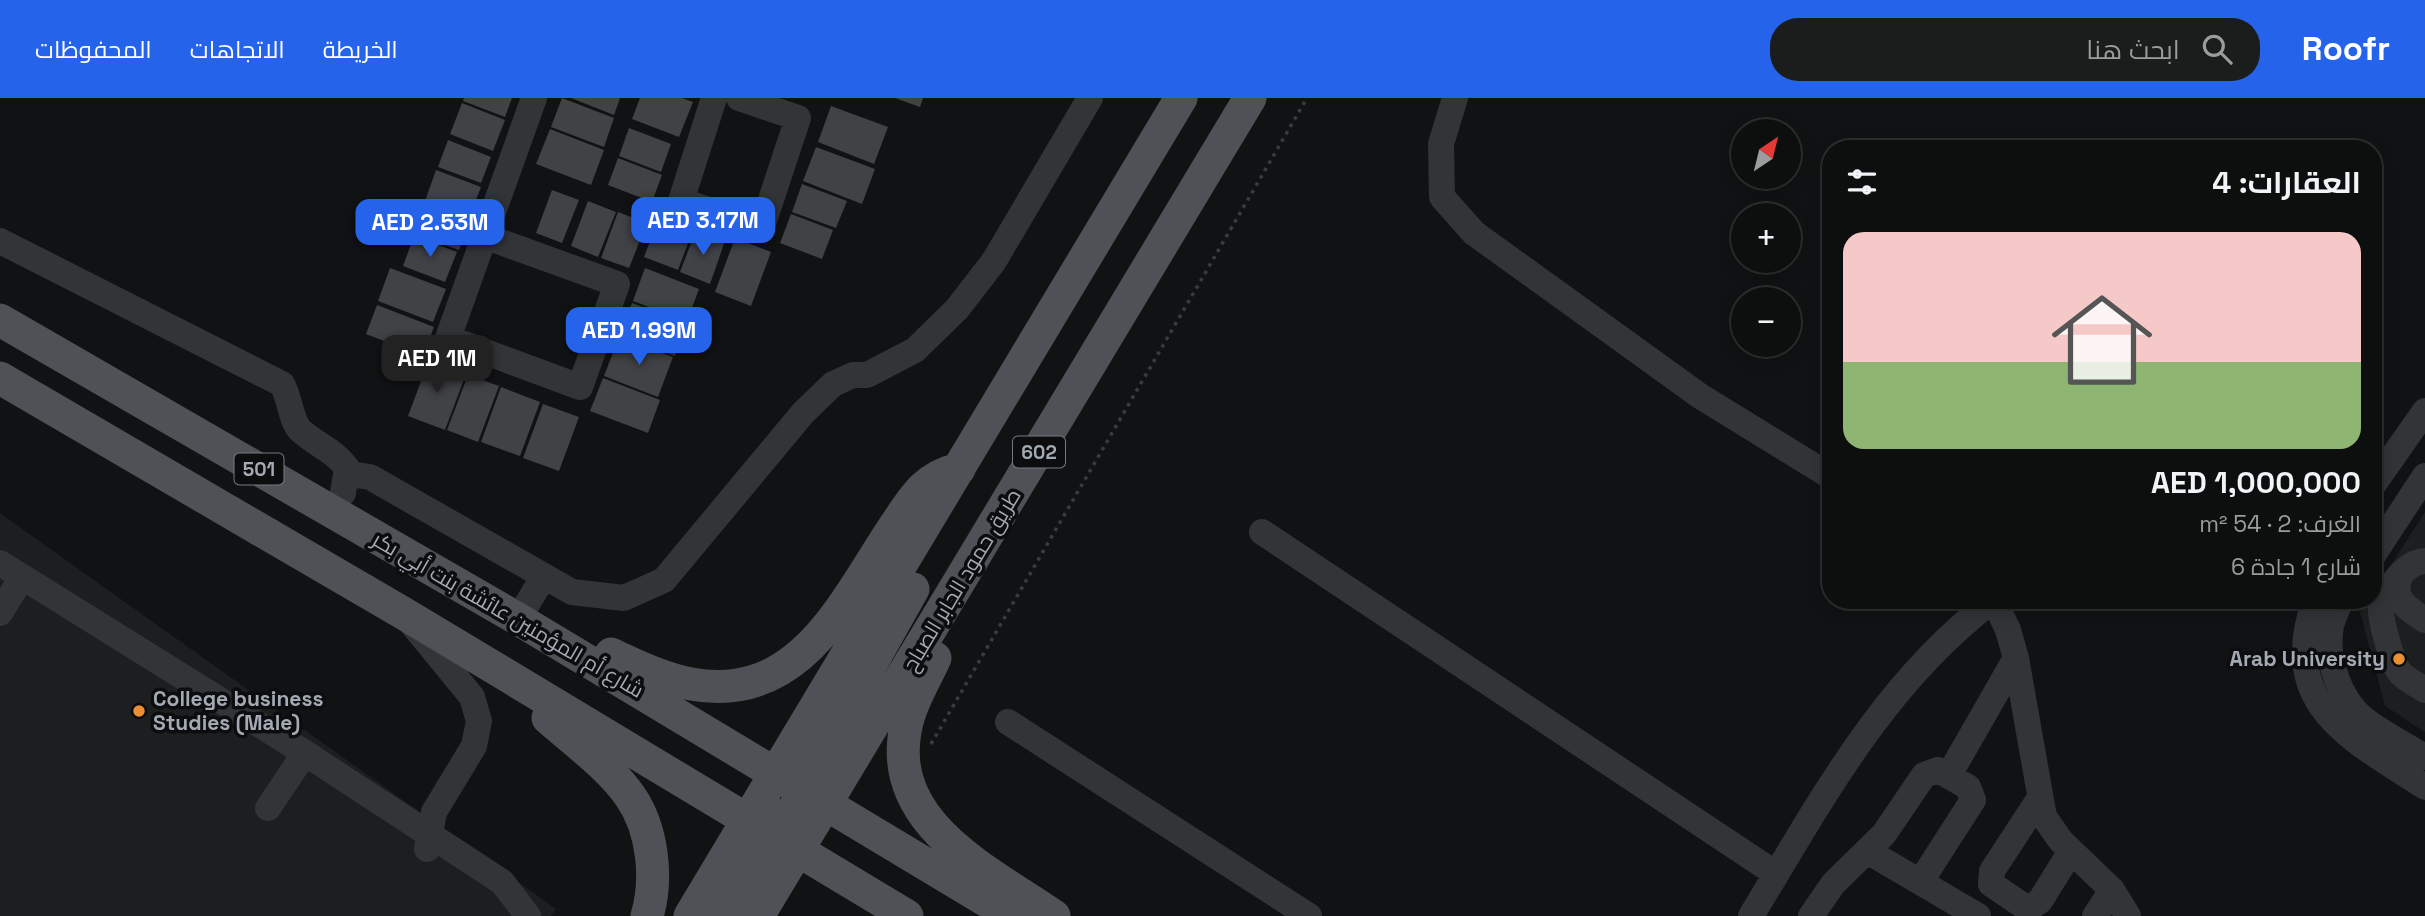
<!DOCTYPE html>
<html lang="ar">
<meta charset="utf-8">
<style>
body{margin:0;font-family:"Space Grotesk",Cairo,sans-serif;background:#1b1c1c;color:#f1f3f6;direction:rtl;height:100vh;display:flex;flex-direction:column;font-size:26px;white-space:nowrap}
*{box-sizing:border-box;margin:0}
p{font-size:23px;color:#9a9c9e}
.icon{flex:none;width:38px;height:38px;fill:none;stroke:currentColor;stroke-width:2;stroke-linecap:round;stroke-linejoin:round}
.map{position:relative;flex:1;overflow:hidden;direction:ltr}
.sheet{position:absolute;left:1822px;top:42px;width:560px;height:469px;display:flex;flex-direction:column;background:#0d0e0e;border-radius:28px;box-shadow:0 4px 18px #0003,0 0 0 2px #2d2e2e;direction:rtl}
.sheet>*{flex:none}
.needle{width:46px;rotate:35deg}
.tools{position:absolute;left:1731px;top:21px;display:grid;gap:14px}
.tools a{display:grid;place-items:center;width:70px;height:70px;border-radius:50%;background:#0d0e0e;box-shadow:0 4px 18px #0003,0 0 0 2px #2d2e2e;font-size:35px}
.price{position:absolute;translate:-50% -60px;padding:0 16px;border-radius:14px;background:#2563eb;color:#fff;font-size:23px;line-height:46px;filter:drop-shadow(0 2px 4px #0008)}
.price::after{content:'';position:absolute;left:50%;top:42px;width:21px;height:16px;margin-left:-10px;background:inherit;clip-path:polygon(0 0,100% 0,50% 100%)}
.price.active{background:#222;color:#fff}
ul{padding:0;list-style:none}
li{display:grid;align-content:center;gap:14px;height:371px;padding:0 21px}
li span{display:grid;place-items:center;height:217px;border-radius:21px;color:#555}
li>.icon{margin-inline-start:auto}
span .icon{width:126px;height:126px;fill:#fffc;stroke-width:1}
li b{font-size:30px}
h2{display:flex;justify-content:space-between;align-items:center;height:84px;padding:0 21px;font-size:30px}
header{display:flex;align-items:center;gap:42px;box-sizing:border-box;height:98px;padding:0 35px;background:#2563eb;color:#fff}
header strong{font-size:33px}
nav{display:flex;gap:38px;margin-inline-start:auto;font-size:24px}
.search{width:490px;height:63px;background:#1b1c1c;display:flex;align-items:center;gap:18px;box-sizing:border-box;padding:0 24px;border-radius:28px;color:#9a9c9e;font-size:26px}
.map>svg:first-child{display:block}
</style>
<header>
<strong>Roofr</strong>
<div class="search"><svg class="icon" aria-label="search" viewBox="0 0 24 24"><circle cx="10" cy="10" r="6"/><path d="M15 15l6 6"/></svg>ابحث هنا</div>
<nav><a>الخريطة</a><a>الاتجاهات</a><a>المحفوظات</a></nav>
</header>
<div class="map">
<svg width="2425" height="818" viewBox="0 0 2425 818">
<rect width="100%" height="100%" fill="#111213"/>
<path fill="#1d1e20" d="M 2425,414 L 2425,634 L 2385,608 L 2360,514 L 2368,502 L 2373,502 L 2373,495 Z
M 0,415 L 556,811 L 551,818 L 0,818 Z"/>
<path fill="#404246" d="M 464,0 L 512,0 L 505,19 L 463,3 Z
M 562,0 L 614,20 L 604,49 L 551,29 Z
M 571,0 L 620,0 L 614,17 Z
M 640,0 L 682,0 L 693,4 L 679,39 L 632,21 Z
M 895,0 L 923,0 L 920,9 Z
M 462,5 L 505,22 L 493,53 L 450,36 Z
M 831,8 L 888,29 L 874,66 L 818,44 Z
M 629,30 L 671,46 L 661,74 L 619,58 Z
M 550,31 L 604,52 L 591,87 L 536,66 Z
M 448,42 L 491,59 L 481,85 L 438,69 Z
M 816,49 L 875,71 L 862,106 L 803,83 Z
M 618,60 L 662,77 L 652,104 L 608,87 Z
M 436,72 L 481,89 L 468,122 L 424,106 Z
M 802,86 L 847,103 L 836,130 L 792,114 Z
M 552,92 L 579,102 L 562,145 L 536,135 Z
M 588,103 L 616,114 L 598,159 L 571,148 Z
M 425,110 L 468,127 L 459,152 L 415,136 Z
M 618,114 L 647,125 L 629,170 L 601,160 Z
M 791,116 L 833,132 L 822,161 L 780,145 Z
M 659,119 L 693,132 L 678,172 L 644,159 Z
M 696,132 L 725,143 L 710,186 L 680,174 Z
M 414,138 L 457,154 L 445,184 L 403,168 Z
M 735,140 L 771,154 L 751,208 L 715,194 Z
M 390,170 L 446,191 L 433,224 L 378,203 Z
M 645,170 L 699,191 L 687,223 L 633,203 Z
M 632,205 L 687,226 L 675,258 L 620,237 Z
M 377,207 L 434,229 L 423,258 L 366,236 Z
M 619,239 L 673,259 L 658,299 L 604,278 Z
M 429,262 L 466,276 L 445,332 L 408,318 Z
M 468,277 L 499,288 L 478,344 L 447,332 Z
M 603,280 L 660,302 L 648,335 L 590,313 Z
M 501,289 L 540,304 L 520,358 L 481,344 Z
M 543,306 L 579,319 L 559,373 L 523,360 Z"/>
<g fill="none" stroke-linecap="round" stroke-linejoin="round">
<path stroke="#393b3f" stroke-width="3.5" stroke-dasharray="3.5 5" stroke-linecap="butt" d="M 931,646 L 1307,0"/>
<path stroke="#323438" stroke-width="26" d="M 714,0 L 681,103 L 762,129 L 798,20 L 739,0
M 1455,0 L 1441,46 L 1442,99 L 1474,135 L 1700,298 L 1830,378
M 484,138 L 617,186 L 580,289 L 448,240 L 534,0
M 0,143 L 282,286 C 290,300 291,323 300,332 C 316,347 334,352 347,370 L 343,395
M 346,381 L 356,377 L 370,379 L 572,494 L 624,500 L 664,482 L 803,315 L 833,286 L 853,277 L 867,277 L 915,252 L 957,211 L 994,163 L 1090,0
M 2373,387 L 2425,313
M 1262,434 L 1776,776
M 2373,457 L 2425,378
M 2425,463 C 2406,464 2386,490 2381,508 C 2379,519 2392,563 2398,572 C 2404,581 2416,586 2425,592
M 0,465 L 305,655 L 502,784 L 528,818
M 2401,477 C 2389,500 2408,511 2425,522
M 1994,502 L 2008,532 L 2016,560 L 2044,719 L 2061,743 L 2112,792 L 2128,818
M 2315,502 C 2278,608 2349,639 2425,689
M 2341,502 C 2338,510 2333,519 2331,528 C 2325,559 2339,602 2365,622 C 2384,636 2405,647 2425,659
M 0,515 L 22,479
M 518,521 L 544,478
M 413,527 L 472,599 L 479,623 L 474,648 L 434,714 L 427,751
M 1008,624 L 1309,818
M 1949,677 L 2016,560
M 2039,701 L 1992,773 L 1991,786 L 2022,807 L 2031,809 L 2040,803 L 2071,753
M 268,710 L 305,655
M 1869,754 L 1978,818
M 1751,818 C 1821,703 1883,585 1993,502
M 1811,818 L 1833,786 L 1884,736 L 1924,677 L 1938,672 L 1968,689 L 1973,702 L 1921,783
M 2095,818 L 2112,792"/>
<path stroke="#4f5156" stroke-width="33" d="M 0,222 L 518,521 L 1012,818
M 0,280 L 403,515 L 907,818
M 611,556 C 637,568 663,581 691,586 C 800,606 843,505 894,429 C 913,401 924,379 959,371
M 935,560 C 926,580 912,602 907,624 C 882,724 986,771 1054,818
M 548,620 C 575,644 609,668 630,698 C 653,731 658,781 647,818
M 798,753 L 791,725 L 801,691 L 913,491
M 690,818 L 1181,0
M 722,818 L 771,737 L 779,717
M 758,818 L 1250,0"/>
</g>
<g fill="#ea9032" stroke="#0c0d0e" stroke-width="2.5">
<circle cx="2399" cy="561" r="7"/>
<circle cx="139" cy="613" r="7"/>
</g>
<g text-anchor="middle" stroke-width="7" stroke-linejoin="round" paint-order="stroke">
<g fill="#0c0d0e" stroke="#767b82" stroke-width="2">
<rect x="1013" y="338.5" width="52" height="31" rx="5"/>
<rect x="234.5" y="355.5" width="49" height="31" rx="5"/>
</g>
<g font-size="19" font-weight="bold" fill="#a3aab3">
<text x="1039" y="361">602</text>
<text x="259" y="378">501</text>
</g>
<g font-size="21" fill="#a3aab3" stroke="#0c0d0e">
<text transform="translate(962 482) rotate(-59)" y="7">طريق حمود الجابر الصباح</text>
<text transform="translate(508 517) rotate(30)" y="7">شارع أم المؤمنين عائشة بنت أبي بكر</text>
</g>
<g font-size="21" font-weight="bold" fill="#a3aab3" stroke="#0c0d0e" text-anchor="end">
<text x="2385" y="568">Arab University</text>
<text x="153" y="608" text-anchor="start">College business<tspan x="153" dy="24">Studies (Male)</tspan></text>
</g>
</g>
</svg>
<div class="tools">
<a><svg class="needle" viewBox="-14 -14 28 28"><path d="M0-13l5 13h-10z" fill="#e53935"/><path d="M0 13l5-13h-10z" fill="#9a9c9e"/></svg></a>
<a>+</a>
<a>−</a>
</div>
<b class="price" style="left:703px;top:159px">AED 3.17M</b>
<b class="price" style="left:430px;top:161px">AED 2.53M</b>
<b class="price" style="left:639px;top:269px">AED 1.99M</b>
<b class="price active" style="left:437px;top:297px">AED 1M</b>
<section class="sheet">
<h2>العقارات: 4<svg class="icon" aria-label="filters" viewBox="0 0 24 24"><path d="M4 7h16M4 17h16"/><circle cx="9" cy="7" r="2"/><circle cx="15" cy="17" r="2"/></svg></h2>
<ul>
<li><span style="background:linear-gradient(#f6c9c9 60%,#8fb573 0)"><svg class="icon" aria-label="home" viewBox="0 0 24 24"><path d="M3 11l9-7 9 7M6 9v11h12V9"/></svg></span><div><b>AED 1,000,000</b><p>الغرف: 2 · 54 m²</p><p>شارع 1 جادة 6</p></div></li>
</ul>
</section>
</div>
